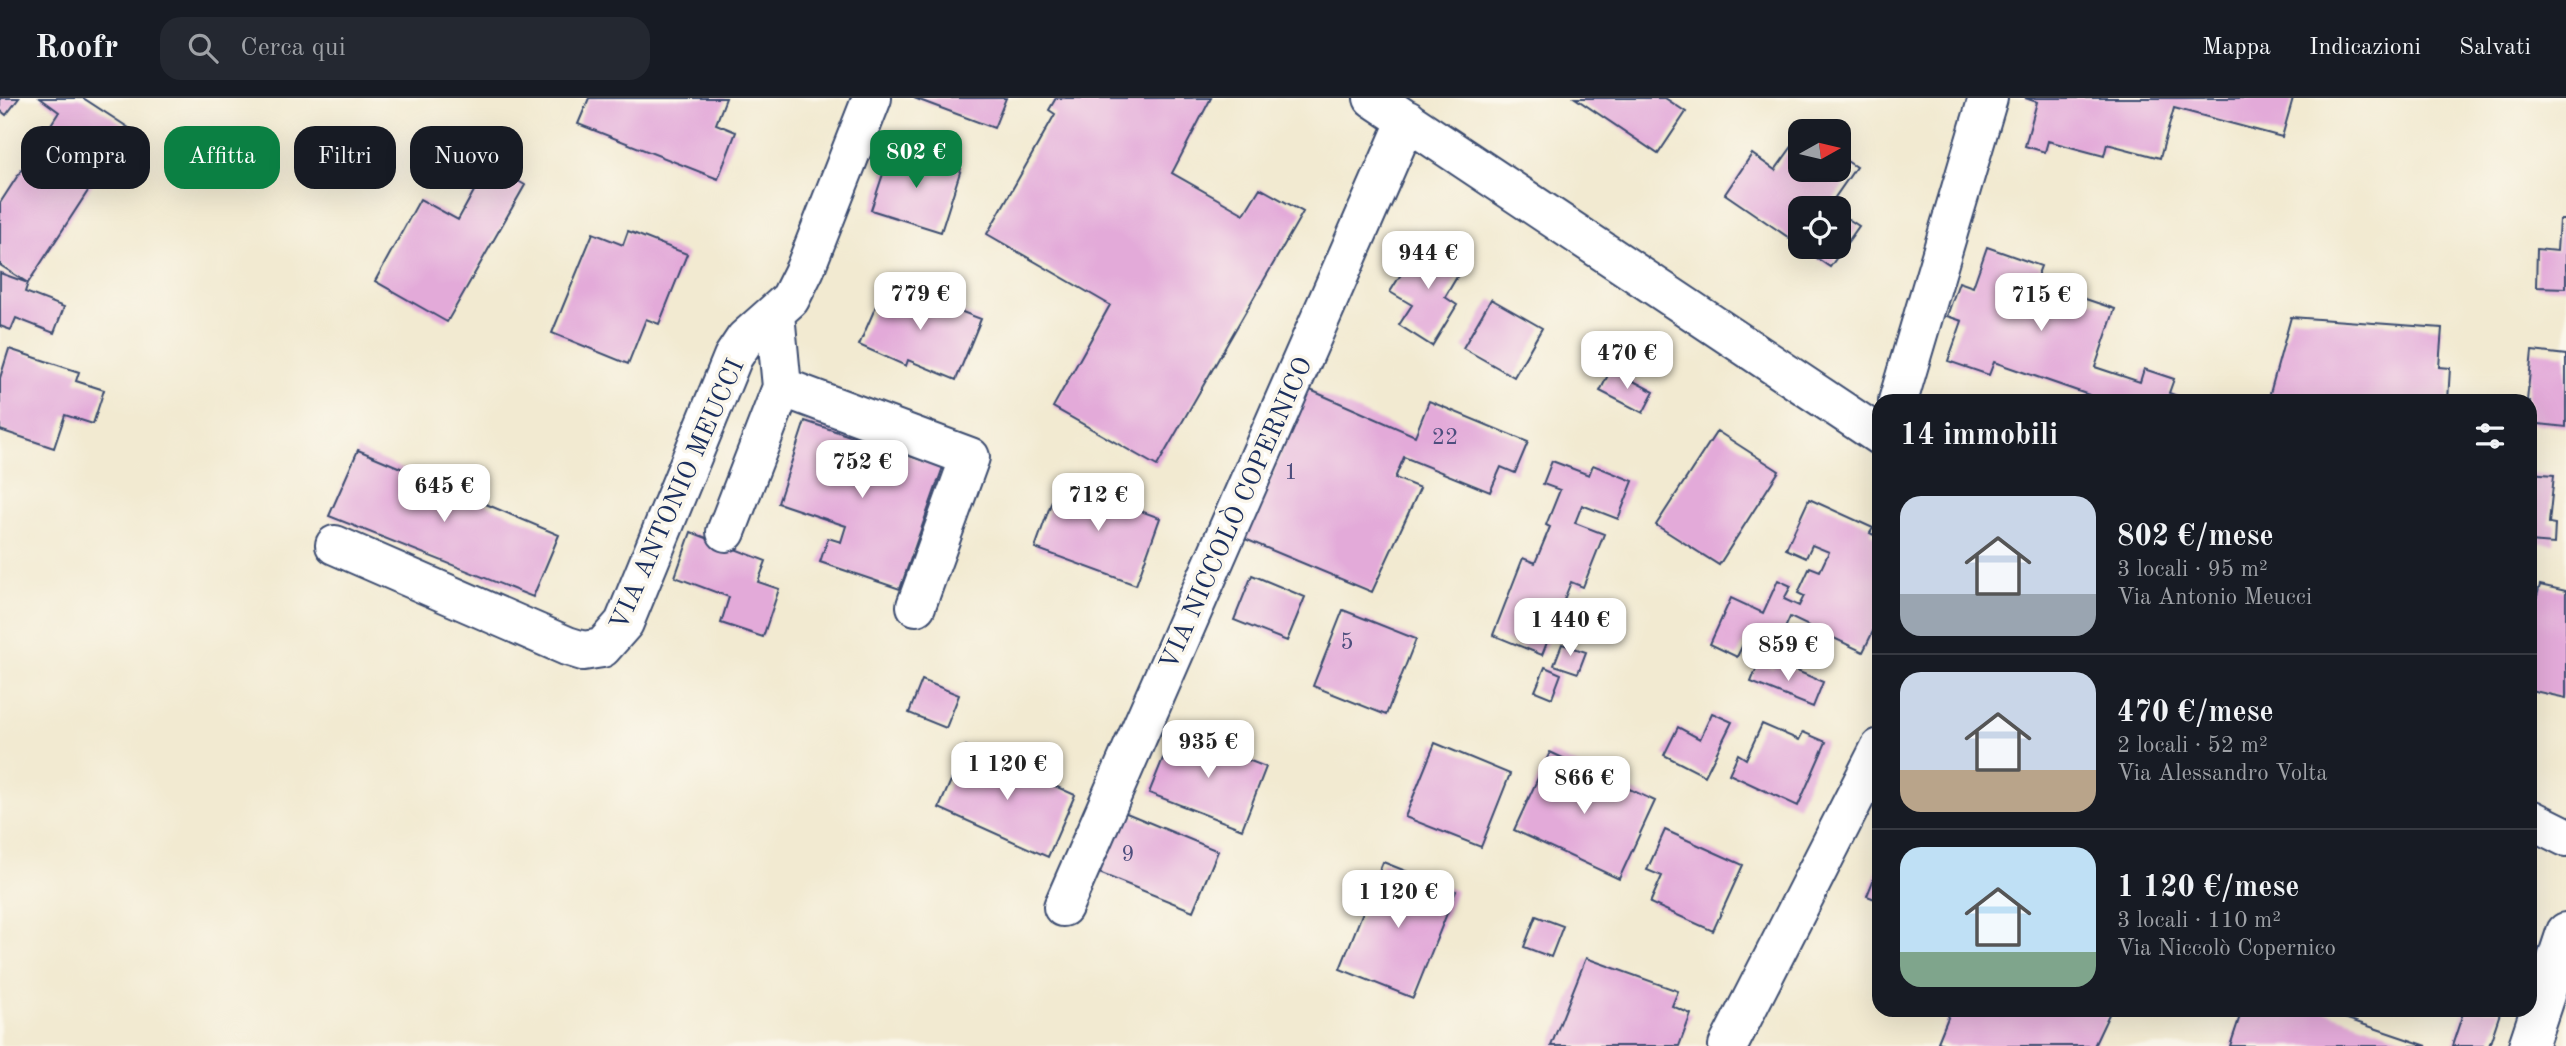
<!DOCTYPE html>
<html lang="it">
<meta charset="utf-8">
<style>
body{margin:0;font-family:"Old Standard TT",serif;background:#242831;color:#f1f3f6;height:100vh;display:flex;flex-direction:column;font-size:26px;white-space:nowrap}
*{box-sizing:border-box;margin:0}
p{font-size:23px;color:#9ea1a6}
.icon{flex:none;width:38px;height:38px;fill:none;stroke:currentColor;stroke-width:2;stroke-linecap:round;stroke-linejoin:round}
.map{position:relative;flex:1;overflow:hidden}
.drawer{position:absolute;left:1872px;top:296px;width:665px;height:623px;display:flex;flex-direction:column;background:#171b24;border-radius:21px;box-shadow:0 7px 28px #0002}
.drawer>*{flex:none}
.guide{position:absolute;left:21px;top:28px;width:665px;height:63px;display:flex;gap:14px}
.needle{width:46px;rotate:82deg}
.tools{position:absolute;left:1788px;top:21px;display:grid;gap:14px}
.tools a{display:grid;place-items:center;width:63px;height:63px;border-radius:14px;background:#171b24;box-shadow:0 7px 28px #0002;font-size:35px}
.price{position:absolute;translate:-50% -60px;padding:0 16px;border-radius:14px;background:#fff;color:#222;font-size:23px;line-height:46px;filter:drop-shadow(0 2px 4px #0008)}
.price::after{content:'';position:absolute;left:50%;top:42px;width:21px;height:16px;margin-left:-10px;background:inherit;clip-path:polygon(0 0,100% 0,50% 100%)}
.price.on{background:#0b8043;color:#fff}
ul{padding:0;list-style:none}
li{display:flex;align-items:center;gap:21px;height:175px;padding:0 28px}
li+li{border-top:2px solid #363941}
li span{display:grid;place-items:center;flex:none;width:196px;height:140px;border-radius:21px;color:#555}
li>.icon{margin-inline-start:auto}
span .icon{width:84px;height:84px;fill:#fffc;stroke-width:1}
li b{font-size:30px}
h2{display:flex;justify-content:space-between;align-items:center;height:84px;padding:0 28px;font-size:30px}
.pill{padding:0 24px;border-radius:21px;background:#171b24;box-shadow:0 7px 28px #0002;font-size:24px;line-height:63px}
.pill.on{background:#0b8043;color:#fff}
header{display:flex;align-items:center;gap:42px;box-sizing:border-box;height:98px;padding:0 35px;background:#171b24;border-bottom:2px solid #363941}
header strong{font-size:33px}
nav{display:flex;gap:38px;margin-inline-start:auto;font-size:24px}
.search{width:490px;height:63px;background:#242831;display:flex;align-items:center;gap:18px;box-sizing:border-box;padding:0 24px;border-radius:21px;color:#9ea1a6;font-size:26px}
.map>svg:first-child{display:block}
</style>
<header>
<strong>Roofr</strong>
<div class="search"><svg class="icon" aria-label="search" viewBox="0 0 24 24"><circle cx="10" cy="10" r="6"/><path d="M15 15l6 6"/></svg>Cerca qui</div>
<nav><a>Mappa</a><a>Indicazioni</a><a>Salvati</a></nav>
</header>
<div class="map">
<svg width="2566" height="948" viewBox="0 0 2566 948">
<rect width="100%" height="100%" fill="#fbf7ec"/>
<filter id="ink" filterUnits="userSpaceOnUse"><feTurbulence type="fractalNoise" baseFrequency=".0143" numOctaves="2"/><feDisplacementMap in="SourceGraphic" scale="14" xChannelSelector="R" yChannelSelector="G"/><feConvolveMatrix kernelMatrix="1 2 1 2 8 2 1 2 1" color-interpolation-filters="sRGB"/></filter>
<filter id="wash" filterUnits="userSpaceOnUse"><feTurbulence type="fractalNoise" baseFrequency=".00686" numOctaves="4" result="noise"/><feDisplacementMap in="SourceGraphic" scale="28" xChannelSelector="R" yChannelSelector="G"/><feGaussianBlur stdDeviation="1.57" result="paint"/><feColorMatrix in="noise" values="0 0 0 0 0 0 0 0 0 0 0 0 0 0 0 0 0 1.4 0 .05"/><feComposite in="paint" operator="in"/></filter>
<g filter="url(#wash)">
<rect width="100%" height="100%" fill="#f2ead1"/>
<g id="blocks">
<path fill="#e3aad9" d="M 0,0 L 19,0 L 6,17 L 0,12 Z
M 40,0 L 83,0 L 129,30 L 28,185 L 25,194 L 64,209 L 54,235 L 16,220 L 11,232 L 0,228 L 0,175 L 28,185 L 0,167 L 0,105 L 59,14 Z
M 589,0 L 726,0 L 716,26 L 736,34 L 718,81 L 578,26 Z
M 914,0 L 1006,0 L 994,30 Z
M 1056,0 L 1211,0 L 1172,75 L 1244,116 L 1260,90 L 1303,114 L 1157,368 L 1053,309 L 1110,207 L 987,136 L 1055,16 L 1049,12 Z
M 1575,0 L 1665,0 L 1686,14 L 1658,56 Z
M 2025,0 L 2293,0 L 2282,39 L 2174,10 L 2160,60 L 2107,46 L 2104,58 L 2048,43 L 2045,54 L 2025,48 L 2037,4 Z
M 1801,36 L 1801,72 L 1839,72 L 1839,58 L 1856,69 L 1829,108 L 1832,110 L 1801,110 L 1801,148 L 1725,96 L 1752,56 L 1775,72 Z
M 892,49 L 961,71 L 941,134 L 871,112 Z
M 489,66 L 525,87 L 447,224 L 375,183 L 420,101 L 458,122 Z
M 1839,115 L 1859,128 L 1830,169 L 1801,149 L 1839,149 Z
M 2559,122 L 2566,122 L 2566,190 L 2536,189 L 2537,151 L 2557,153 Z
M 628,133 L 687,156 L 659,226 L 646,221 L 628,266 L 552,235 L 593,135 L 623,147 Z
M 1423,141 L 1464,167 L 1445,199 L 1457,207 L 1432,248 L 1399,227 L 1412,207 L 1390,194 Z
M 1987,149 L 2041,168 L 2035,184 L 2115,211 L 2095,269 L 2140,284 L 2144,271 L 2174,281 L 2169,295 L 2191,303 L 2088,303 L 2089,297 L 1994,264 L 1989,277 L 1948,263 L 1962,223 L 1947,218 L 1959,184 L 1973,189 Z
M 886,185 L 981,221 L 956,282 L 908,262 L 906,268 L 859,247 Z
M 1491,201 L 1542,230 L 1514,279 L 1463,250 Z
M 2291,219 L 2442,230 L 2439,269 L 2450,270 L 2448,303 L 2316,303 L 2269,299 Z
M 9,251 L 79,274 L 76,283 L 104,292 L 93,326 L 65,317 L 54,350 L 0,332 L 0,280 Z
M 2532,253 L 2566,257 L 2566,329 L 2530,325 L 2530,303 L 2527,303 Z
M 1611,271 L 1654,294 L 1643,315 L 1600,293 Z
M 1308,291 L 1415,338 L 1429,303 L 1528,344 L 1515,375 L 1501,369 L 1490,394 L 1404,359 L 1395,380 L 1420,390 L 1372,494 L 1245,441 Z
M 805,323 L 943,369 L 900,491 L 820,464 L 828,440 L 841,444 L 846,428 L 778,405 Z
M 1717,333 L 1779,373 L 1719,467 L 1656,427 Z
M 358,352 L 559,437 L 533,499 L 329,418 Z
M 1552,363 L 1589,377 L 1593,367 L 1633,383 L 1618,421 L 1582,407 L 1575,425 L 1604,436 L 1583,489 L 1571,484 L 1542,557 L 1493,537 L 1523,460 L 1535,465 L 1550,429 L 1546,427 L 1560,392 L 1543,386 Z
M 2530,375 L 2554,377 L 2549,425 L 2555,426 L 2554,446 L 2530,444 Z
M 1059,383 L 1160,420 L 1136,487 L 1035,450 Z
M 1809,401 L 1873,430 L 1870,435 L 1880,440 L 1880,519 L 1863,554 L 1790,519 L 1775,553 L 1746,540 L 1737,559 L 1710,546 L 1731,500 L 1763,515 L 1778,482 L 1791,488 L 1784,501 L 1799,508 L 1804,498 L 1798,495 L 1810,469 L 1820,473 L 1829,454 L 1812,447 L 1806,460 L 1786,451 Z
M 691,434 L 766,463 L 758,484 L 779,491 L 763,539 L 721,525 L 729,499 L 675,479 Z
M 1252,477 L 1305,499 L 1287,543 L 1234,522 Z
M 2540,487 L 2566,493 L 2566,600 L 2530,592 L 2530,524 Z
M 1343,512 L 1416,541 L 1386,617 L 1313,588 Z
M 1562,546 L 1586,554 L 1578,575 L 1554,567 Z
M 1759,564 L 1773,571 L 1776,564 L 1823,584 L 1813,609 L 1751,584 Z
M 1545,569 L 1561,576 L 1552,600 L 1535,593 Z
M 922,582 L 959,597 L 946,630 L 909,615 Z
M 1712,615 L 1732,624 L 1705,678 L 1664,657 L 1678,629 L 1700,641 Z
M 1762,626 L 1799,642 L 1803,634 L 1826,644 L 1798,708 L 1729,676 L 1738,656 L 1746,661 Z
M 1174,633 L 1266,669 L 1242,731 L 1149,695 Z
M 1435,645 L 1510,676 L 1481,749 L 1405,719 Z
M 966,648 L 1075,697 L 1048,759 L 939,710 Z
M 1550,654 L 1655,703 L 1619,781 L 1514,732 Z
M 1124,714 L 1218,753 L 1193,813 L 1099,775 Z
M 1665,732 L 1743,767 L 1713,833 L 1650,805 L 1662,778 L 1647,772 Z
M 1383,764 L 1456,793 L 1413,900 L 1340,871 Z
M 1879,768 L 1880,768 L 1880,803 L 1867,798 Z
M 1536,818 L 1563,828 L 1551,859 L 1524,849 Z
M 1586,860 L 1678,893 L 1672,908 L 1691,916 L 1679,948 L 1551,948 Z
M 1951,912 L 2111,912 L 2094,948 L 1949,948 L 1938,944 Z
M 2242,912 L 2321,912 L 2427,948 L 2230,948 Z
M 2464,912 L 2501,912 L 2489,948 L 2452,948 Z"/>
</g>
</g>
<g filter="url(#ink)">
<use href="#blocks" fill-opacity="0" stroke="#3b4b6f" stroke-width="2"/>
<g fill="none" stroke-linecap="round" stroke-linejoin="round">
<defs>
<path id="minor" d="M 1373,0 L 1880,338
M 782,289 L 970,359 L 916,508
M 1898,303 L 1988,0
M 726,434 L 782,289 L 775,216
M 335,447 L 567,548 L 583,553 L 602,550 L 624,525 L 733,259 L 745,241 L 790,201 L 805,171 L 872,0
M 2530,721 L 2566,739
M 1063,809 L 1407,22
M 1728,948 L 1880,650
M 2528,948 L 2566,834"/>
</defs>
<use href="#minor" stroke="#3b4b6f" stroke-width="42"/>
<use href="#minor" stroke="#fff" stroke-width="38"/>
</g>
</g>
<g text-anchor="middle" stroke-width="7" stroke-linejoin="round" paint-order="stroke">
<g font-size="23" fill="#4d4e7d">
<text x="1445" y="346">22</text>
<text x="1291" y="381">1</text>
<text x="1347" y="551">5</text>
<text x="1128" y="763">9</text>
</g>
<g font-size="26" fill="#1b2f5e" stroke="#fbf7ec">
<text transform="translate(676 396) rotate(-66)" y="9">VIA ANTONIO MEUCCI</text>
<text transform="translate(1235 415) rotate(-66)" y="9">VIA NICCOLÒ COPERNICO</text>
</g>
</g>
</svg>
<div class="tools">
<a><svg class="needle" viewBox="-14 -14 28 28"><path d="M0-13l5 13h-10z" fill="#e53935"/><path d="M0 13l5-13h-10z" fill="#9ea1a6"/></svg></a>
<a><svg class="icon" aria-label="locate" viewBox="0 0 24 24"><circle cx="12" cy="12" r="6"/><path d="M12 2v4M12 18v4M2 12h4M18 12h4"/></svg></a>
</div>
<b class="price on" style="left:916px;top:92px">802 €</b>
<b class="price" style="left:1428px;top:193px">944 €</b>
<b class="price" style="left:920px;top:234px">779 €</b>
<b class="price" style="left:2041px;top:235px">715 €</b>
<b class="price" style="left:1627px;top:293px">470 €</b>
<b class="price" style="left:862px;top:402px">752 €</b>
<b class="price" style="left:444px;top:426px">645 €</b>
<b class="price" style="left:1098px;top:435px">712 €</b>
<b class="price" style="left:1570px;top:560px">1 440 €</b>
<b class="price" style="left:1788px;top:585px">859 €</b>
<b class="price" style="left:1208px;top:682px">935 €</b>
<b class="price" style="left:1007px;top:704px">1 120 €</b>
<b class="price" style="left:1584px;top:718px">866 €</b>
<b class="price" style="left:1398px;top:832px">1 120 €</b>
<div class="guide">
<a class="pill">Compra</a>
<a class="pill on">Affitta</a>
<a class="pill">Filtri</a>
<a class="pill">Nuovo</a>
</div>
<section class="drawer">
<h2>14 immobili<svg class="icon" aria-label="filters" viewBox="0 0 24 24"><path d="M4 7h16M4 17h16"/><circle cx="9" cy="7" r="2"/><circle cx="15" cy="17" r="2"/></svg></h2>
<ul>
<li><span style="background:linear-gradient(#c9d6e8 70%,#9aa5b1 0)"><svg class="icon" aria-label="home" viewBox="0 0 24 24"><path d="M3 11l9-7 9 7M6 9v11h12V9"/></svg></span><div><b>802 €/mese</b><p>3 locali · 95 m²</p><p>Via Antonio Meucci</p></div></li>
<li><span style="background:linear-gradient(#c9d6e8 70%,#b9a48a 0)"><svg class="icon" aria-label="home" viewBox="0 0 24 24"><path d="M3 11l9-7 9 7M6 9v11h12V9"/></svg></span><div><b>470 €/mese</b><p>2 locali · 52 m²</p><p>Via Alessandro Volta</p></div></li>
<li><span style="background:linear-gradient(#bfe0f5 75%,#7fa58c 0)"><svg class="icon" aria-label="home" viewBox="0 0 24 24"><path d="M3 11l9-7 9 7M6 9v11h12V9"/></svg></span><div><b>1 120 €/mese</b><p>3 locali · 110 m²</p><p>Via Niccolò Copernico</p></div></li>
</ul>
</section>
</div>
